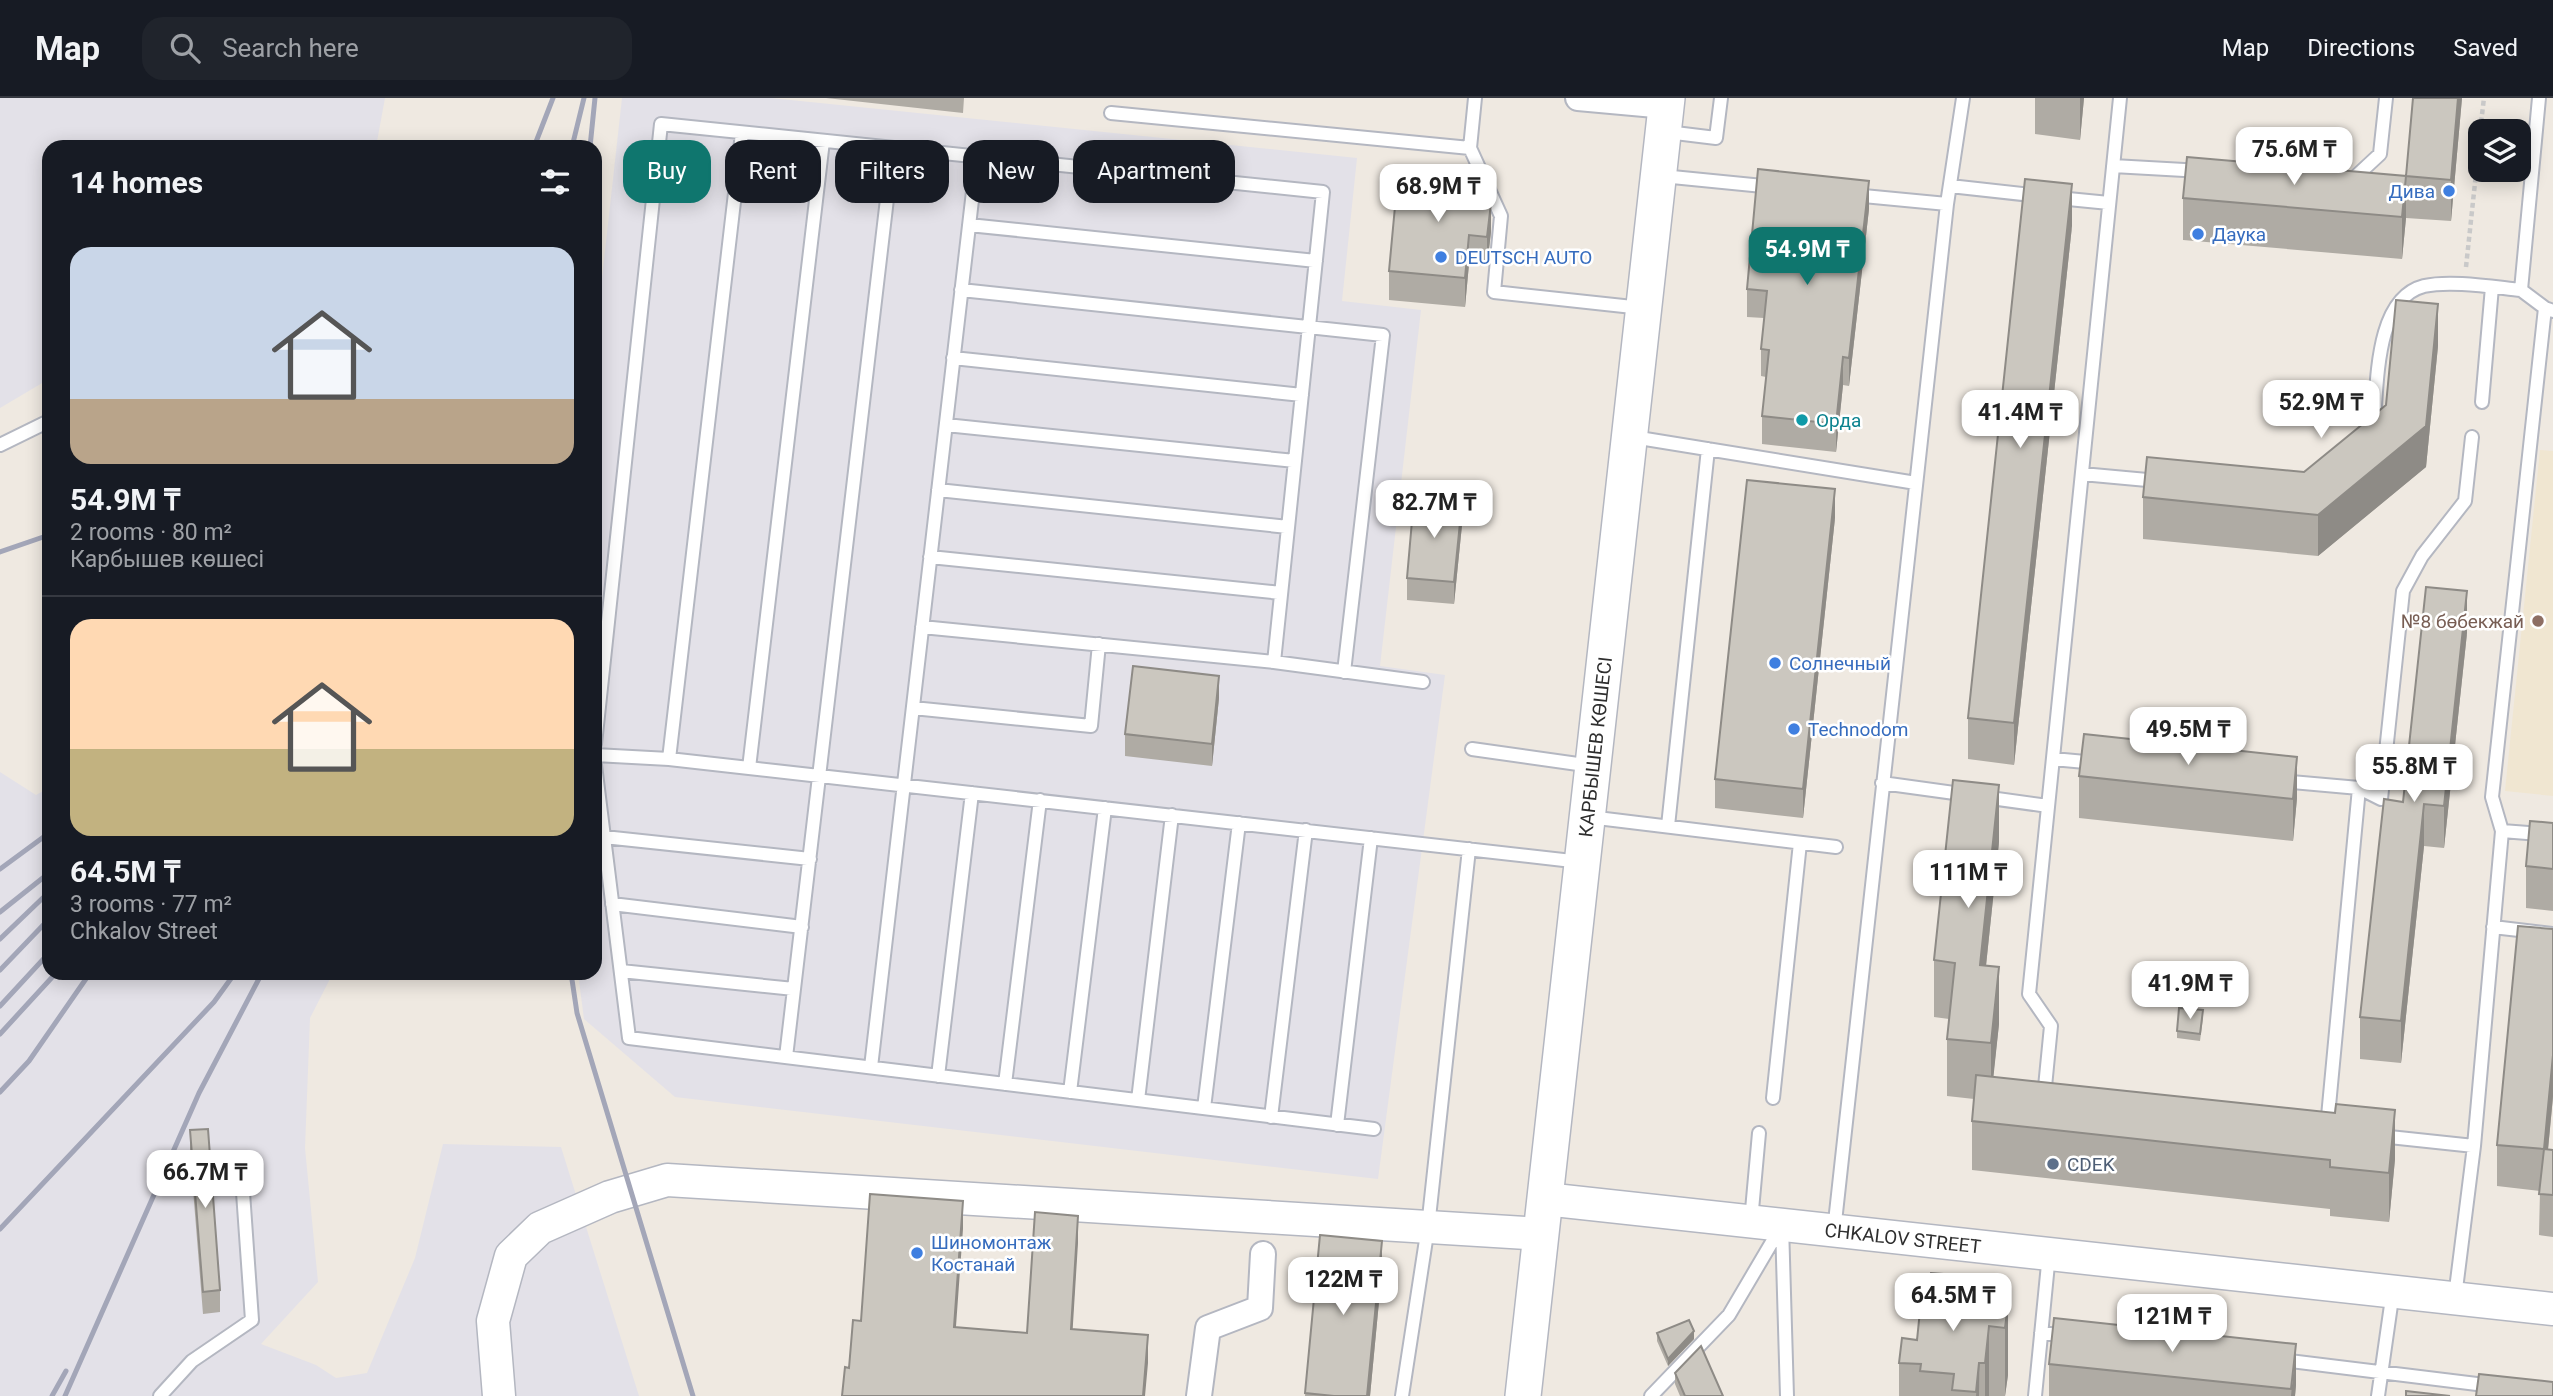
<!DOCTYPE html>
<meta charset="utf-8">
<style>
body{margin:0;font-family:Roboto,sans-serif;background:#20242c;color:#f1f3f6;height:100vh;display:flex;flex-direction:column;font-size:26px;white-space:nowrap}
*{box-sizing:border-box;margin:0}
p{font-size:23px;color:#9ea1a6}
.icon{flex:none;width:38px;height:38px;fill:none;stroke:currentColor;stroke-width:2;stroke-linecap:round;stroke-linejoin:round}
.map{position:relative;flex:1;overflow:hidden}
.drawer{position:absolute;left:42px;top:42px;width:560px;height:840px;display:flex;flex-direction:column;background:#171b24;border-radius:21px;box-shadow:0 4px 18px #0003}
.drawer>*{flex:none}
.banner{position:absolute;left:623px;top:42px;width:665px;height:63px;display:flex;gap:14px}
.controls{position:absolute;left:2468px;top:21px;display:grid;gap:14px}
.controls a{display:grid;place-items:center;width:63px;height:63px;border-radius:14px;background:#171b24;box-shadow:0 4px 18px #0003;font-size:35px}
.price{position:absolute;translate:-50% -60px;padding:0 16px;border-radius:14px;background:#fff;color:#222;font-size:23px;line-height:46px;filter:drop-shadow(0 2px 4px #0008)}
.price::after{content:'';position:absolute;left:50%;top:42px;width:21px;height:16px;margin-left:-10px;background:inherit;clip-path:polygon(0 0,100% 0,50% 100%)}
.price.current{background:#0f766e;color:#fff}
ul{padding:0;list-style:none}
li{display:grid;align-content:center;gap:14px;height:371px;padding:0 28px}
li+li{border-top:2px solid #363941}
li span{display:grid;place-items:center;height:217px;border-radius:21px;color:#555}
li>.icon{margin-inline-start:auto}
span .icon{width:126px;height:126px;fill:#fffc;stroke-width:1}
li b{font-size:30px}
h2{display:flex;justify-content:space-between;align-items:center;height:84px;padding:0 28px;font-size:30px}
.pill{padding:0 24px;border-radius:21px;background:#171b24;box-shadow:0 4px 18px #0003;font-size:24px;line-height:63px}
.pill.current{background:#0f766e;color:#fff}
header{display:flex;align-items:center;gap:42px;box-sizing:border-box;height:98px;padding:0 35px;background:#171b24;border-bottom:2px solid #363941}
header strong{font-size:33px}
nav{display:flex;gap:38px;margin-inline-start:auto;font-size:24px}
.search{width:490px;height:63px;background:#20242c;display:flex;align-items:center;gap:18px;box-sizing:border-box;padding:0 24px;border-radius:21px;color:#9ea1a6;font-size:26px}
.map>svg:first-child{display:block}
</style>
<header>
<strong>Map</strong>
<div class="search"><svg class="icon" aria-label="search" viewBox="0 0 24 24"><circle cx="10" cy="10" r="6"/><path d="M15 15l6 6"/></svg>Search here</div>
<nav><a>Map</a><a>Directions</a><a>Saved</a></nav>
</header>
<div class="map">
<svg width="2553" height="1298" viewBox="0 0 2553 1298">
<rect width="100%" height="100%" fill="#efe9e1"/>
<path fill="#e3e1e8" d="M 0,0 L 385,0 L 376,49 L 49,49 L 49,281 L 0,310 Z
M 622,0 L 771,0 L 1357,60 L 1342,203 L 1421,212 L 1380,568 L 1445,577 L 1378,1081 L 675,999 L 584,921 L 578,875 L 595,875 L 595,243 Z
M 0,674 L 36,697 L 49,690 L 49,875 L 333,875 L 310,920 L 305,1050 L 318,1184 L 261,1246 L 316,1267 L 336,1280 L 367,1275 L 415,1160 L 443,1046 L 561,1049 L 639,1298 L 0,1298 Z"/>
<path fill="#f0e6d1" d="M 2540,352 L 2553,353 L 2553,698 L 2505,693 Z"/>
<g fill="none" stroke-linecap="round" stroke-linejoin="round">
<defs>
<path id="service" d="M 2539,0 L 2521,192 L 2545,210 L 2553,213
M 1111,15 L 1470,50 L 1501,118 L 1494,194 L 1642,210
M 1667,34 L 1716,40 L 1721,0
M 1470,50 L 1475,0
M 2113,68 L 2202,73
M 1662,78 L 1773,89
M 2349,82 L 2352,82 L 2380,56 L 2386,0
M 1950,88 L 2040,98
M 1853,97 L 1947,106
M 2058,100 L 2109,105
M 969,127 L 1316,163
M 961,192 L 1383,237 L 1344,574
M 953,260 L 1302,297
M 2482,304 L 2492,189
M 946,327 L 1295,363
M 2373,333 C 2378,291 2373,201 2424,188 C 2451,182 2492,189 2521,192
M 1633,339 L 1916,385
M 0,347 L 49,323
M 2082,376 L 2158,383
M 938,392 L 1288,429
M 930,459 L 1281,495
M 922,529 L 1274,564 L 1423,584
M 913,610 L 1091,628 L 1099,546
M 595,646 L 661,26 L 1323,94 L 1274,564
M 1472,651 L 1592,668
M 595,657 L 669,661 L 749,670 L 1581,764
M 669,661 L 742,35
M 2053,661 L 2096,665
M 595,667 L 629,940 L 1374,1031
M 749,670 L 823,43
M 2281,683 L 2359,690 L 2381,701 L 2403,493 L 2422,458 L 2465,403 L 2472,339
M 1882,685 L 2048,708
M 1589,719 L 1836,749
M 1668,728 L 1708,351
M 2502,733 L 2553,737
M 604,739 L 810,761
M 612,806 L 802,829
M 2493,829 L 2553,836
M 621,873 L 794,891
M 786,959 L 893,50
M 871,969 L 977,59
M 938,978 L 972,695
M 1005,986 L 1040,702
M 1070,994 L 1105,710
M 2044,999 L 2051,928 L 2029,896 L 2120,0
M 1773,1000 L 1800,745
M 1138,1002 L 1172,717
M 1204,1010 L 1239,725
M 1271,1019 L 1306,732
M 1337,1027 L 1371,740
M 2327,1029 L 2359,690
M 2380,1038 L 2474,1048
M 1751,1123 L 1759,1035
M 1782,1127 L 1787,1298
M 1834,1133 L 1947,106 L 1963,0
M 2455,1199 L 2474,1048 L 2502,733 L 2492,699 L 2545,210
M 2041,1235 L 2069,1238
M 2282,1262 L 2493,1288
M 160,1298 L 192,1263 L 252,1222 L 241,1066
M 1402,1298 L 1428,1129 L 1469,751
M 1651,1298 L 1729,1217 L 1782,1127
M 2035,1298 L 2049,1156
M 2378,1298 L 2393,1193"/>
<path id="minor" d="M 1578,0 L 1666,8
M 1199,1298 L 1208,1230 L 1260,1210 L 1263,1156"/>
<g id="tertiary">
<path id="s1" d="M 1545,1101 L 2553,1211"/>
<path d="M 499,1298 L 493,1223 L 511,1158 L 540,1130 L 610,1099 L 667,1082 L 1541,1136"/>
</g>
<g id="secondary">
<path id="s2" d="M 1523,1298 L 1667,0"/>
</g>
</defs>
<use href="#service" stroke="#b4b7c1" stroke-width="16"/>
<use href="#minor" stroke="#b4b7c1" stroke-width="28"/>
<use href="#tertiary" stroke="#b4b7c1" stroke-width="35"/>
<use href="#secondary" stroke="#b4b7c1" stroke-width="38"/>
<path stroke="#c9c9c9" stroke-width="4.5" stroke-dasharray="5 3.5" stroke-linecap="butt" d="M 2480,33 L 2484,0
M 2466,169 L 2480,38"/>
<use href="#service" stroke="#fff" stroke-width="12"/>
<use href="#minor" stroke="#fff" stroke-width="24"/>
<use href="#tertiary" stroke="#fff" stroke-width="32"/>
<use href="#secondary" stroke="#fff" stroke-width="35"/>
<path stroke="#a3a6b8" stroke-width="5" d="M 534,49 L 553,0
M 572,49 L 584,0
M 590,49 L 595,0
M 0,454 L 49,437
M 0,771 L 49,735
M 0,814 L 49,775
M 0,841 L 49,794
M 0,872 L 49,821
M 571,875 L 577,915 L 693,1298
M 0,908 L 49,855
M 0,936 L 56,875
M 0,994 L 29,963 L 90,875
M 0,1131 L 214,904 L 235,875
M 52,1298 L 66,1273
M 65,1298 L 199,995 L 262,875"/>
</g>
<path fill="#afaba4" d="M 826,0 L 964,0 L 963,15 Z
M 2035,0 L 2084,0 L 2080,42 L 2035,36 Z
M 2413,0 L 2462,0 L 2451,123 L 2406,120 L 2402,161 L 2183,142 L 2183,100 L 2406,78 Z
M 1397,87 L 1491,134 L 1487,168 L 1469,166 L 1465,209 L 1389,202 L 1389,173 Z
M 1869,111 L 1849,288 L 1843,287 L 1836,354 L 1762,346 L 1762,318 L 1766,279 L 1761,278 L 1761,251 L 1764,220 L 1747,219 L 1747,191 Z
M 2072,128 L 2014,667 L 1968,661 L 1968,620 Z
M 2438,248 L 2426,369 L 2318,458 L 2143,441 L 2143,399 L 2304,374 L 2386,307 Z
M 1835,420 L 1803,720 L 1715,710 L 1715,681 Z
M 1462,427 L 1454,506 L 1407,502 L 1407,480 Z
M 2467,535 L 2444,750 L 2424,748 L 2401,965 L 2360,961 L 2360,919 L 2403,704 Z
M 1219,600 L 1212,668 L 1125,658 L 1125,636 Z
M 2079,678 L 2297,700 L 2293,743 L 2079,720 Z
M 2553,725 L 2553,813 L 2526,810 L 2526,768 Z
M 1999,744 L 1986,868 L 1999,926 L 1993,979 L 2395,1061 L 2389,1124 L 2330,1118 L 2330,1111 L 1972,1072 L 1972,1023 L 1974,1001 L 1947,998 L 1947,941 L 1949,921 L 1934,919 L 1934,862 Z
M 2553,831 L 2553,999 L 2548,1052 L 2553,1052 L 2553,1139 L 2539,1137 L 2540,1093 L 2497,1088 L 2497,1047 Z
M 2203,920 L 2200,943 L 2177,940 L 2177,933 Z
M 190,1032 L 220,1192 L 220,1214 L 203,1216 L 190,1054 Z
M 1320,1137 L 1382,1172 L 1370,1298 L 1305,1298 Z
M 1955,1194 L 1980,1203 L 2008,1206 L 2008,1277 L 2005,1298 L 1899,1298 L 1899,1265 L 1917,1242 L 1928,1204 Z
M 1657,1235 L 1694,1241 L 1668,1268 L 1657,1243 Z
M 2049,1266 L 2296,1287 L 2295,1298 L 2049,1298 Z
M 1675,1275 L 1723,1298 L 1680,1298 L 1675,1286 Z"/>
<path fill="#8e8b86" d="M 2080,0 L 2084,0 L 2080,42 Z
M 2458,0 L 2462,0 L 2451,123 L 2451,82 Z
M 2406,78 L 2406,120 L 2402,161 L 2402,119 Z
M 1869,83 L 1869,111 L 1849,288 L 1849,260 Z
M 2072,86 L 2072,128 L 2014,667 L 2014,625 Z
M 1491,105 L 1491,134 L 1487,168 L 1487,139 Z
M 1469,137 L 1469,166 L 1465,209 L 1465,180 Z
M 2438,206 L 2438,248 L 2426,369 L 2318,458 L 2318,417 L 2426,328 Z
M 1843,259 L 1843,287 L 1836,354 L 1836,326 Z
M 1835,391 L 1835,420 L 1803,720 L 1803,691 Z
M 1462,405 L 1462,427 L 1454,506 L 1454,484 Z
M 2467,493 L 2467,535 L 2444,750 L 2444,708 Z
M 1219,578 L 1219,600 L 1212,668 L 1212,646 Z
M 2297,659 L 2297,700 L 2293,743 L 2293,701 Z
M 1999,687 L 1999,744 L 1980,924 L 1980,867 Z
M 2424,706 L 2424,748 L 2401,965 L 2401,923 Z
M 1999,869 L 1999,926 L 1991,1002 L 1991,945 Z
M 2553,957 L 2553,998 L 2544,1093 L 2544,1051 Z
M 2395,1012 L 2395,1061 L 2389,1124 L 2389,1075 Z
M 963,1103 L 963,1131 L 954,1256 L 954,1229 Z
M 1078,1118 L 1078,1145 L 1071,1258 L 1071,1231 Z
M 1382,1143 L 1382,1172 L 1370,1298 L 1367,1298 Z
M 1980,1196 L 1979,1298 L 1976,1298 L 1979,1267 Z
M 2008,1206 L 2008,1277 L 2005,1298 L 2005,1230 Z
M 1989,1228 L 1989,1298 L 1985,1298 L 1985,1265 Z
M 1694,1233 L 1694,1241 L 1668,1268 L 1668,1261 Z
M 1148,1237 L 1148,1265 L 1145,1298 L 1143,1298 Z
M 2296,1246 L 2296,1287 L 2295,1298 L 2291,1298 Z"/>
<path fill="#cbc7bf" stroke="#8e8b86" stroke-width="2" d="M 2413,0 L 2458,0 L 2451,82 L 2406,78 Z
M 2187,59 L 2406,78 L 2402,119 L 2183,100 Z
M 1442,69 L 1458,72 L 1473,79 L 1485,91 L 1491,105 L 1487,139 L 1469,137 L 1465,180 L 1389,173 L 1397,87 L 1424,90 L 1426,73 Z
M 1758,71 L 1869,83 L 1849,260 L 1843,259 L 1836,326 L 1762,318 L 1769,252 L 1761,251 L 1767,193 L 1747,191 Z
M 2025,81 L 2072,86 L 2014,625 L 1968,620 Z
M 2396,202 L 2438,206 L 2426,328 L 2318,417 L 2143,399 L 2147,359 L 2304,374 L 2386,307 Z
M 1747,382 L 1835,391 L 1803,691 L 1715,681 Z
M 1414,400 L 1462,405 L 1454,484 L 1407,480 Z
M 2426,489 L 2467,493 L 2444,708 L 2424,706 L 2401,923 L 2360,919 L 2384,701 L 2403,704 Z
M 1133,568 L 1219,578 L 1212,646 L 1125,636 Z
M 2084,636 L 2297,659 L 2293,701 L 2079,678 Z
M 1953,682 L 1999,687 L 1980,867 L 1999,869 L 1991,945 L 1947,941 L 1955,865 L 1934,862 Z
M 2530,723 L 2553,725 L 2553,771 L 2526,768 Z
M 2518,828 L 2553,831 L 2553,957 L 2544,1051 L 2497,1047 Z
M 2179,910 L 2203,912 L 2200,936 L 2177,933 Z
M 1976,977 L 2335,1015 L 2336,1006 L 2395,1012 L 2389,1075 L 2330,1069 L 2330,1062 L 1972,1023 Z
M 208,1031 L 220,1192 L 203,1194 L 190,1032 Z
M 2544,1051 L 2553,1052 L 2553,1097 L 2539,1096 Z
M 870,1096 L 963,1103 L 954,1229 L 1027,1235 L 1035,1114 L 1078,1118 L 1071,1231 L 1148,1237 L 1143,1298 L 842,1298 L 845,1269 L 849,1270 L 853,1222 L 861,1223 Z
M 1320,1137 L 1382,1143 L 1367,1298 L 1334,1298 L 1305,1295 Z
M 1931,1175 L 1955,1177 L 1953,1194 L 1980,1196 L 1979,1203 L 2008,1206 L 2005,1230 L 1989,1228 L 1985,1265 L 1979,1265 L 1976,1294 L 1952,1292 L 1954,1276 L 1920,1273 L 1921,1266 L 1899,1265 L 1902,1240 L 1917,1242 L 1921,1203 L 1928,1204 Z
M 2054,1220 L 2296,1246 L 2291,1291 L 2049,1266 Z
M 1689,1222 L 1694,1233 L 1668,1261 L 1657,1235 Z
M 1701,1248 L 1723,1298 L 1685,1298 L 1675,1275 Z
M 2479,1276 L 2553,1284 L 2553,1298 L 2476,1298 Z
M 2406,1293 L 2450,1298 L 2406,1298 Z"/>
<g fill="#3f7fe0" stroke="#fff" stroke-width="2.5">
<circle cx="2449" cy="93" r="7"/>
<circle cx="2198" cy="136" r="7"/>
<circle cx="1441" cy="159" r="7"/>
<circle cx="1775" cy="565" r="7"/>
<circle cx="1794" cy="631" r="7"/>
<circle cx="917" cy="1155" r="7"/>
</g>
<circle fill="#0f9aa8" stroke="#fff" stroke-width="2.5" cx="1802" cy="322" r="7"/>
<circle fill="#8d6e63" stroke="#fff" stroke-width="2.5" cx="2538" cy="523" r="7"/>
<circle fill="#5c6f8a" stroke="#fff" stroke-width="2.5" cx="2053" cy="1066" r="7"/>
<g text-anchor="middle" stroke-width="5" stroke-linejoin="round" paint-order="stroke">
<g font-size="19" fill="#366cbe" stroke="#fff" text-anchor="start">
<text x="2435" y="100" text-anchor="end">Дива</text>
<text x="2212" y="143">Даука</text>
<text x="1455" y="166">DEUTSCH AUTO</text>
<text x="1789" y="572">Солнечный</text>
<text x="1808" y="638">Technodom</text>
<text x="931" y="1151">Шиномонтаж<tspan x="931" dy="22">Костанай</tspan></text>
</g>
<g font-size="19" fill="#0d838f" stroke="#fff" text-anchor="start">
<text x="1816" y="329">Орда</text>
</g>
<g font-size="19" fill="#785e54" stroke="#fff" text-anchor="end">
<text x="2524" y="530">№8 бөбекжай</text>
</g>
<g font-size="19" fill="#2e2e2e" stroke="#fff">
<text dy="7" stroke="none"><textPath href="#s2" startOffset="653">КАРБЫШЕВ КӨШЕСІ</textPath></text>
<text dy="7" stroke="none"><textPath href="#s1" startOffset="360">CHKALOV STREET</textPath></text>
</g>
<g font-size="19" fill="#4e5e75" stroke="#fff" text-anchor="start">
<text x="2067" y="1073">CDEK</text>
</g>
</g>
</svg>
<div class="controls">
<a><svg class="icon" aria-label="layers" viewBox="0 0 24 24"><path d="M12 4l9 5-9 5-9-5zM3 14l9 5 9-5"/></svg></a>
</div>
<b class="price" style="left:2294px;top:89px">75.6M ₸</b>
<b class="price" style="left:1438px;top:126px">68.9M ₸</b>
<b class="price current" style="left:1807px;top:189px">54.9M ₸</b>
<b class="price" style="left:2321px;top:342px">52.9M ₸</b>
<b class="price" style="left:2020px;top:352px">41.4M ₸</b>
<b class="price" style="left:1434px;top:442px">82.7M ₸</b>
<b class="price" style="left:2188px;top:669px">49.5M ₸</b>
<b class="price" style="left:2414px;top:706px">55.8M ₸</b>
<b class="price" style="left:1968px;top:812px">111M ₸</b>
<b class="price" style="left:2190px;top:923px">41.9M ₸</b>
<b class="price" style="left:205px;top:1112px">66.7M ₸</b>
<b class="price" style="left:1343px;top:1219px">122M ₸</b>
<b class="price" style="left:1953px;top:1235px">64.5M ₸</b>
<b class="price" style="left:2172px;top:1256px">121M ₸</b>
<div class="banner">
<a class="pill current">Buy</a>
<a class="pill">Rent</a>
<a class="pill">Filters</a>
<a class="pill">New</a>
<a class="pill">Apartment</a>
</div>
<section class="drawer">
<h2>14 homes<svg class="icon" aria-label="filters" viewBox="0 0 24 24"><path d="M4 7h16M4 17h16"/><circle cx="9" cy="7" r="2"/><circle cx="15" cy="17" r="2"/></svg></h2>
<ul>
<li><span style="background:linear-gradient(#c9d6e8 70%,#b9a48a 0)"><svg class="icon" aria-label="home" viewBox="0 0 24 24"><path d="M3 11l9-7 9 7M6 9v11h12V9"/></svg></span><div><b>54.9M ₸</b><p>2 rooms · 80 m²</p><p>Карбышев көшесі</p></div></li>
<li><span style="background:linear-gradient(#ffd9b3 60%,#c2b280 0)"><svg class="icon" aria-label="home" viewBox="0 0 24 24"><path d="M3 11l9-7 9 7M6 9v11h12V9"/></svg></span><div><b>64.5M ₸</b><p>3 rooms · 77 m²</p><p>Chkalov Street</p></div></li>
</ul>
</section>
</div>
